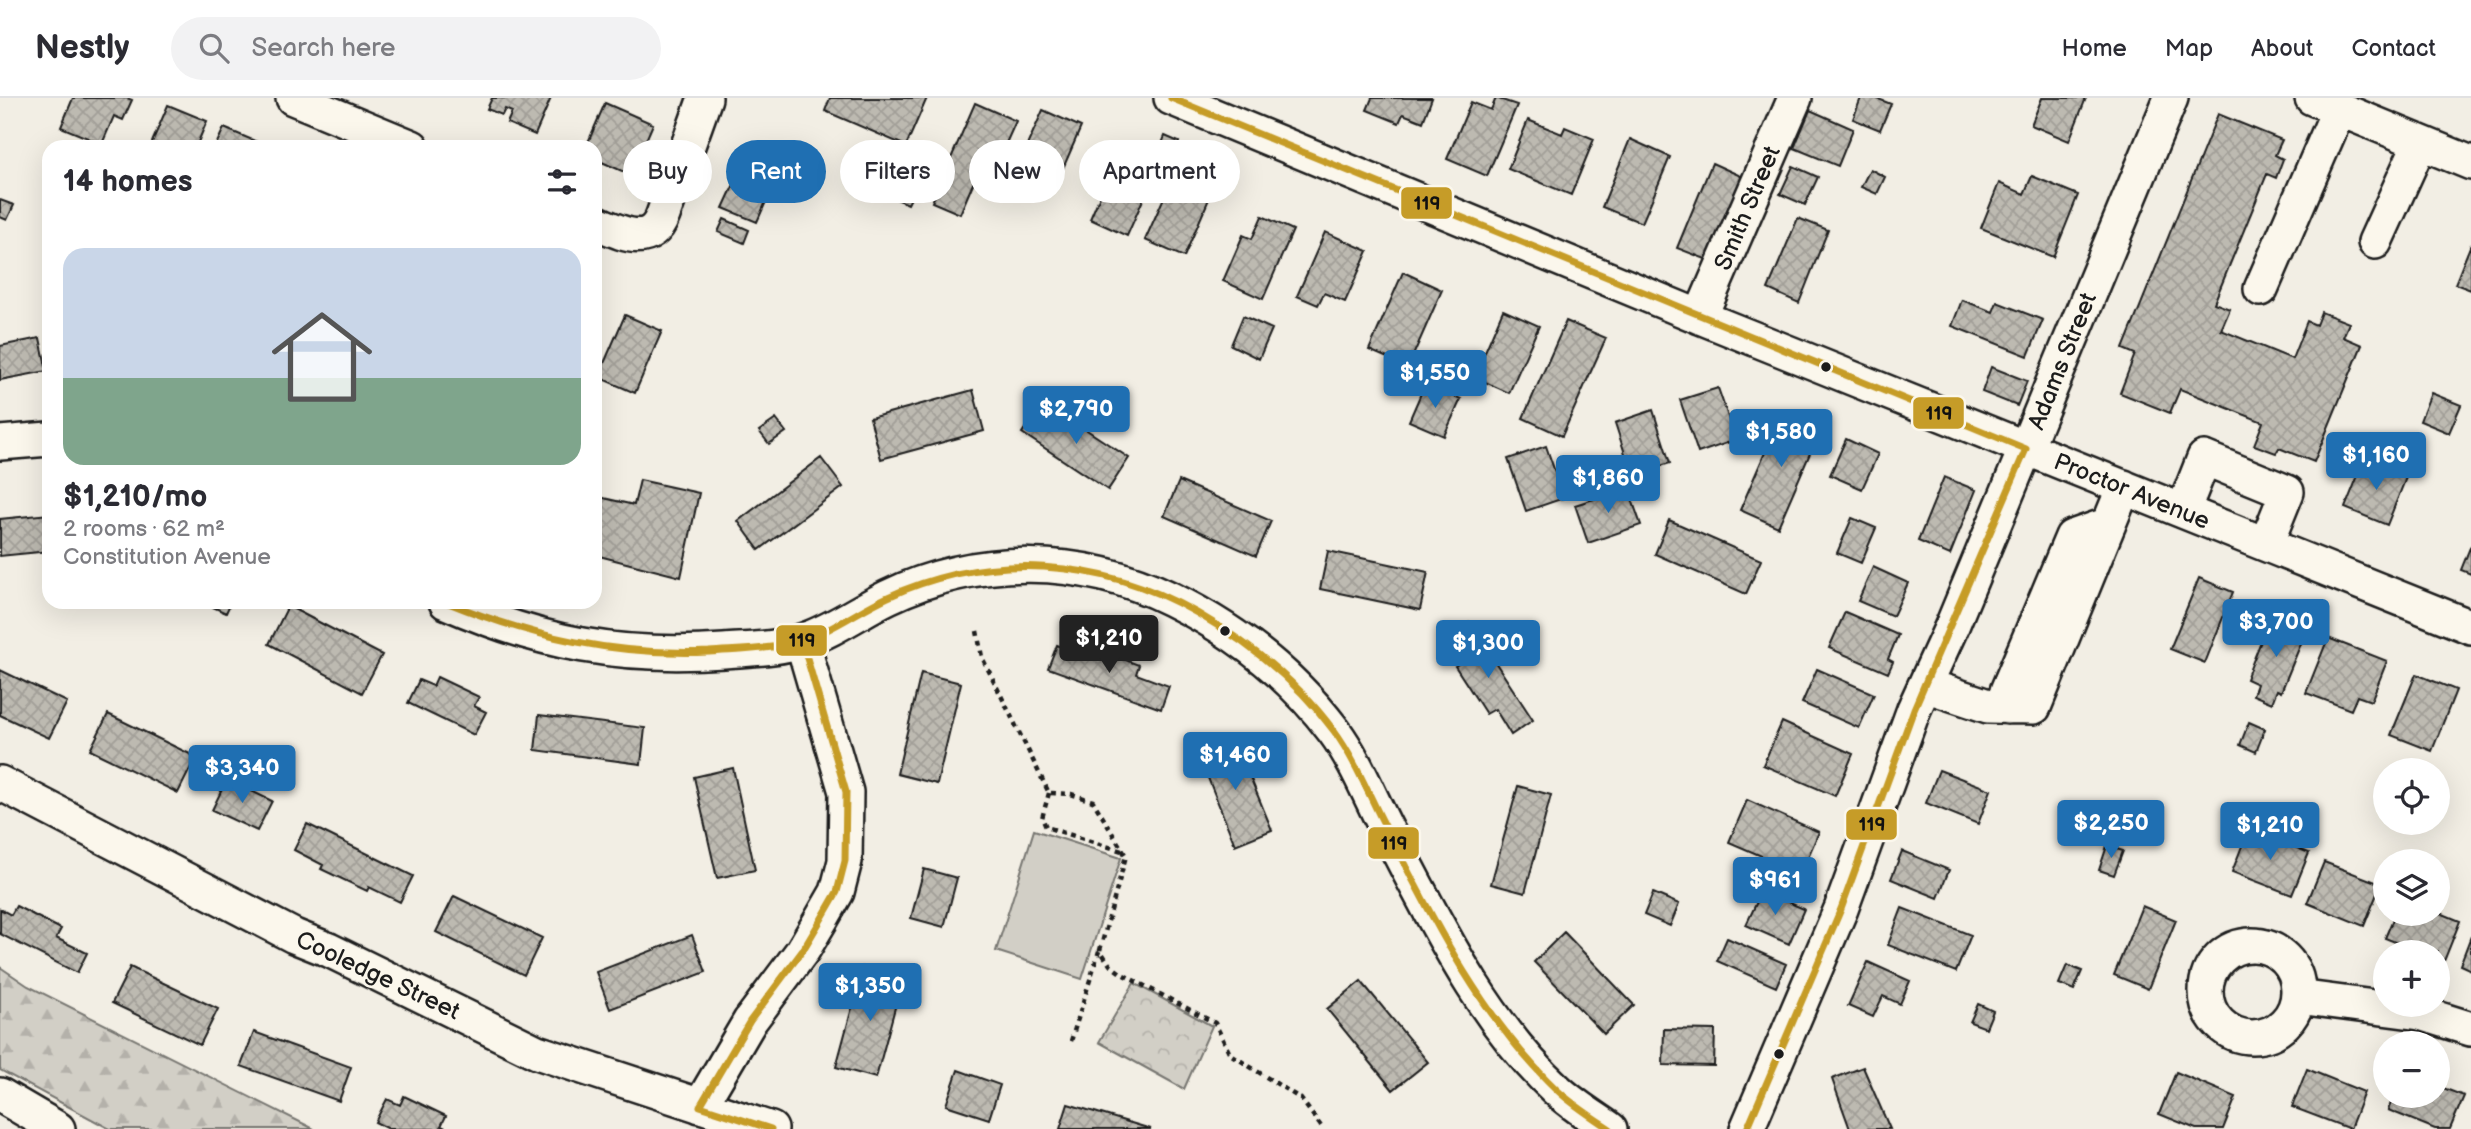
<!DOCTYPE html>
<meta charset="utf-8">
<style>
body{margin:0;font-family:"Balsamiq Sans",sans-serif;background:#f2f2f3;color:#2b2b33;height:100vh;display:flex;flex-direction:column;font-size:26px;white-space:nowrap}
*{box-sizing:border-box;margin:0}
p{font-size:23px;color:#7c7c81}
.icon{flex:none;width:38px;height:38px;fill:none;stroke:currentColor;stroke-width:2;stroke-linecap:round;stroke-linejoin:round}
.map{position:relative;flex:1;overflow:hidden}
.details{position:absolute;left:42px;top:42px;width:560px;height:469px;display:flex;flex-direction:column;background:#fff;border-radius:21px;box-shadow:0 7px 28px #0002}
.details>*{flex:none}
.hud{position:absolute;left:623px;top:42px;width:665px;height:63px;display:flex;gap:14px}
.controls{position:absolute;left:2373px;top:660px;display:grid;gap:14px}
.controls a{display:grid;place-items:center;width:77px;height:77px;border-radius:50%;background:#fff;box-shadow:0 7px 28px #0002;font-size:35px}
.price{position:absolute;translate:-50% -60px;padding:0 16px;border-radius:7px;background:#1f6fb2;color:#fff;font-size:23px;line-height:46px;filter:drop-shadow(0 2px 4px #0008)}
.price::after{content:'';position:absolute;left:50%;top:42px;width:21px;height:16px;margin-left:-10px;background:inherit;clip-path:polygon(0 0,100% 0,50% 100%)}
.price.active{background:#222;color:#fff}
ul{padding:0;list-style:none}
li{display:grid;align-content:center;gap:14px;height:371px;padding:0 21px}
li span{display:grid;place-items:center;height:217px;border-radius:21px;color:#555}
li>.icon{margin-inline-start:auto}
span .icon{width:126px;height:126px;fill:#fffc;stroke-width:1}
li b{font-size:30px}
h2{display:flex;justify-content:space-between;align-items:center;height:84px;padding:0 21px;font-size:30px}
.tag{padding:0 24px;border-radius:32px;background:#fff;box-shadow:0 7px 28px #0002;font-size:24px;line-height:63px}
.tag.active{background:#1f6fb2;color:#fff}
header{display:flex;align-items:center;gap:42px;box-sizing:border-box;height:98px;padding:0 35px;background:#fff;border-bottom:2px solid #e1e1e2}
header strong{font-size:33px}
nav{display:flex;gap:38px;margin-inline-start:auto;font-size:24px}
.search{width:490px;height:63px;background:#f2f2f3;display:flex;align-items:center;gap:18px;box-sizing:border-box;padding:0 24px;border-radius:38px;color:#7c7c81;font-size:26px}
.map>svg:first-child{display:block}
</style>
<header>
<strong>Nestly</strong>
<div class="search"><svg class="icon" aria-label="search" viewBox="0 0 24 24"><circle cx="10" cy="10" r="6"/><path d="M15 15l6 6"/></svg>Search here</div>
<nav><a>Home</a><a>Map</a><a>About</a><a>Contact</a></nav>
</header>
<div class="map">
<svg width="2471" height="1031" viewBox="0 0 2471 1031">
<defs>
<pattern id="forest-firs" width="22" height="20" patternUnits="userSpaceOnUse" patternTransform="scale(1.75)"><rect width="22" height="20" fill="#d2cfc6"/><path d="M5 1l3.5 6h-7zM16 11l3.5 6h-7z" fill="#b4b1aa"/></pattern>
<pattern id="park-crowns" width="20" height="18" patternUnits="userSpaceOnUse" patternTransform="scale(1.75)"><rect width="20" height="18" fill="#d2cfc6"/><path d="M2 6a3 3 0 1 1 6 0M12 15a3 3 0 1 1 6 0" fill="none" stroke="#b4b1aa"/></pattern>
<pattern id="building-cross-hatch" width="8" height="8" patternUnits="userSpaceOnUse" patternTransform="scale(1.75)"><rect width="8" height="8" fill="#bdbab1"/><path d="M0 0l8 8M0 8l8-8" fill="none" stroke="#a29f98"/></pattern>
</defs>
<rect width="100%" height="100%" fill="#f2eee4"/>
<filter id="ink" filterUnits="userSpaceOnUse"><feTurbulence type="fractalNoise" baseFrequency=".0143" numOctaves="2"/><feDisplacementMap in="SourceGraphic" scale="14" xChannelSelector="R" yChannelSelector="G"/><feConvolveMatrix kernelMatrix="1 2 1 2 8 2 1 2 1" color-interpolation-filters="sRGB"/></filter>
<g filter="url(#ink)">
<path fill="url(#forest-firs)" stroke="#777671" stroke-width="2" d="M 0,869 L 28,888 L 314,1031 L 110,1031 L 0,972 Z"/>
<path fill="url(#park-crowns)" stroke="#777671" stroke-width="2" d="M 1134,885 L 1212,928 L 1184,991 L 1099,944 Z"/>
<path fill="#d2cfc6" stroke="#777671" stroke-width="2" d="M 1034,732 L 1121,760 L 1082,881 L 996,853 Z"/>
<path fill="url(#building-cross-hatch)" stroke="#1c1c1c" stroke-width="2" d="M 73,0 L 127,0 L 132,2 L 123,22 L 114,18 L 102,46 L 61,29 Z
M 492,0 L 551,0 L 535,37 L 507,25 L 512,14 L 505,11 L 502,17 L 487,11 Z
M 830,0 L 927,0 L 906,48 L 825,13 Z
M 1372,0 L 1432,0 L 1423,24 L 1403,16 L 1399,25 L 1367,12 Z
M 1496,0 L 1517,7 L 1487,78 L 1447,61 L 1471,4 L 1491,12 Z
M 1861,0 L 1876,0 L 1891,6 L 1880,32 L 1853,21 Z
M 2042,0 L 2086,0 L 2069,43 L 2031,27 Z
M 605,5 L 653,26 L 631,77 L 595,61 L 595,49 L 586,49 Z
M 975,5 L 1016,23 L 990,81 L 977,76 L 960,116 L 932,104 Z
M 168,7 L 207,23 L 196,49 L 150,49 Z
M 1043,12 L 1081,29 L 1054,91 L 1015,74 Z
M 1810,12 L 1853,31 L 1838,68 L 1794,50 Z
M 2218,16 L 2282,42 L 2275,57 L 2283,61 L 2276,80 L 2267,76 L 2214,205 L 2230,211 L 2221,232 L 2292,261 L 2307,223 L 2316,227 L 2321,214 L 2349,225 L 2343,239 L 2362,247 L 2314,364 L 2279,350 L 2276,355 L 2254,347 L 2263,324 L 2180,291 L 2170,315 L 2120,295 L 2135,256 L 2123,251 Z
M 1528,22 L 1562,36 L 1565,29 L 1594,41 L 1571,97 L 1508,71 Z
M 224,30 L 269,49 L 215,49 Z
M 1165,38 L 1179,44 L 1171,67 L 1156,61 Z
M 1630,41 L 1670,59 L 1642,125 L 1602,109 Z
M 1119,53 L 1157,70 L 1127,138 L 1090,121 Z
M 747,58 L 780,72 L 757,124 L 723,110 Z
M 1712,65 L 1743,79 L 1708,162 L 1677,150 Z
M 1793,68 L 1818,79 L 1805,107 L 1780,96 Z
M 1870,71 L 1885,79 L 1877,96 L 1861,89 Z
M 1174,77 L 1212,94 L 1184,159 L 1145,142 Z
M 2032,78 L 2078,97 L 2053,159 L 1981,130 L 1999,85 L 2024,96 Z
M 905,79 L 918,86 L 908,106 L 894,100 Z
M 0,102 L 14,107 L 7,122 L 0,119 Z
M 1262,118 L 1293,132 L 1263,201 L 1223,183 L 1243,137 L 1252,141 Z
M 1798,120 L 1828,132 L 1799,205 L 1768,191 Z
M 724,121 L 749,132 L 744,145 L 718,134 Z
M 1325,134 L 1368,153 L 1345,204 L 1324,195 L 1318,207 L 1297,198 Z
M 2471,146 L 2471,192 L 2455,186 Z
M 1403,174 L 1442,192 L 1408,269 L 1369,252 Z
M 1962,202 L 1993,214 L 1997,204 L 2043,222 L 2028,258 L 1952,228 Z
M 1503,212 L 1539,228 L 1509,295 L 1474,279 Z
M 625,217 L 662,233 L 635,295 L 598,279 Z
M 1243,218 L 1272,231 L 1259,261 L 1231,247 Z
M 1566,223 L 1606,240 L 1562,338 L 1523,320 Z
M 40,240 L 47,273 L 0,282 L 0,248 Z
M 1991,269 L 2027,283 L 2017,308 L 1982,294 Z
M 1425,286 L 1461,301 L 1444,338 L 1409,323 Z
M 1718,290 L 1736,342 L 1698,355 L 1680,302 Z
M 973,292 L 984,333 L 881,361 L 870,320 Z
M 2431,295 L 2461,307 L 2449,335 L 2420,323 Z
M 1043,303 L 1129,360 L 1108,392 L 1022,335 Z
M 1653,312 L 1670,365 L 1632,377 L 1615,325 Z
M 1783,313 L 1821,330 L 1778,429 L 1740,412 Z
M 776,321 L 786,334 L 769,346 L 759,333 Z
M 1846,341 L 1878,356 L 1862,391 L 1830,377 Z
M 1546,348 L 1564,400 L 1526,413 L 1508,361 Z
M 821,360 L 843,389 L 759,452 L 738,423 Z
M 2365,360 L 2407,377 L 2387,427 L 2345,410 Z
M 1944,379 L 1976,392 L 1950,457 L 1918,443 Z
M 640,382 L 699,395 L 681,479 L 595,457 L 595,398 L 634,407 Z
M 1179,383 L 1271,423 L 1256,458 L 1164,418 Z
M 1628,390 L 1641,427 L 1588,445 L 1575,407 Z
M 49,416 L 49,453 L 0,458 L 0,421 Z
M 1852,420 L 1876,430 L 1861,465 L 1837,455 Z
M 1669,422 L 1761,462 L 1746,496 L 1655,456 Z
M 2471,447 L 2471,476 L 2461,472 Z
M 1328,453 L 1428,474 L 1420,512 L 1320,491 Z
M 1873,469 L 1908,485 L 1893,518 L 1858,503 Z
M 2199,480 L 2233,494 L 2205,565 L 2170,551 Z
M 202,504 L 231,504 L 226,515 Z
M 288,508 L 382,557 L 362,595 L 269,546 Z
M 1845,514 L 1898,537 L 1888,561 L 1893,564 L 1888,575 L 1829,550 Z
M 2287,518 L 2309,526 L 2281,594 L 2277,592 L 2272,605 L 2253,597 L 2257,586 L 2246,581 L 2265,533 L 2279,538 Z
M 1469,524 L 1533,622 L 1511,637 L 1495,611 L 1486,616 L 1455,568 L 1464,562 L 1448,538 Z
M 2328,540 L 2387,563 L 2371,603 L 2357,598 L 2351,612 L 2306,595 Z
M 1057,547 L 1090,559 L 1093,550 L 1139,567 L 1136,576 L 1169,588 L 1161,611 L 1048,570 Z
M 1817,571 L 1874,596 L 1859,630 L 1802,605 Z
M 0,572 L 67,604 L 49,640 L 0,617 Z
M 921,575 L 961,585 L 937,686 L 897,676 Z
M 2416,576 L 2456,592 L 2432,653 L 2391,637 Z
M 437,579 L 479,599 L 474,608 L 486,614 L 474,637 L 408,605 L 419,582 L 433,588 Z
M 108,616 L 196,659 L 178,695 L 90,652 Z
M 539,617 L 645,630 L 641,666 L 535,652 Z
M 1782,624 L 1853,656 L 1835,698 L 1763,667 Z
M 2249,624 L 2265,631 L 2256,654 L 2240,647 Z
M 1234,640 L 1272,732 L 1235,747 L 1198,655 Z
M 733,670 L 755,772 L 717,780 L 694,679 Z
M 1939,672 L 1991,692 L 1978,726 L 1926,705 Z
M 227,681 L 272,703 L 257,733 L 212,712 Z
M 1518,688 L 1551,697 L 1525,795 L 1491,786 Z
M 1747,702 L 1819,734 L 1801,775 L 1729,744 Z
M 307,726 L 413,778 L 400,804 L 369,789 L 367,793 L 321,771 L 323,767 L 294,752 Z
M 2249,730 L 2309,755 L 2292,797 L 2232,774 Z
M 2107,748 L 2123,753 L 2114,777 L 2099,772 Z
M 1902,753 L 1949,772 L 1938,800 L 1891,781 Z
M 2324,764 L 2381,786 L 2364,828 L 2307,805 Z
M 924,771 L 957,780 L 944,829 L 911,820 Z
M 1762,793 L 1804,811 L 1789,846 L 1746,827 Z
M 1653,795 L 1679,806 L 1670,828 L 1644,817 Z
M 454,798 L 542,840 L 524,877 L 436,834 Z
M 16,808 L 61,831 L 56,840 L 87,855 L 77,875 L 0,836 L 0,811 L 11,817 Z
M 2142,808 L 2176,822 L 2148,891 L 2114,877 Z
M 1902,810 L 1971,837 L 1956,874 L 1888,847 Z
M 2438,814 L 2460,823 L 2444,863 L 2438,861 L 2438,854 L 2420,854 L 2385,840 L 2395,816 Z
M 1564,834 L 1634,907 L 1604,936 L 1534,864 Z
M 692,837 L 706,874 L 610,911 L 596,874 Z
M 2471,838 L 2471,872 L 2460,867 Z
M 1727,840 L 1786,866 L 1776,889 L 1717,863 Z
M 1868,864 L 1910,883 L 1900,906 L 1883,898 L 1873,919 L 1848,908 Z
M 2067,867 L 2082,873 L 2074,892 L 2059,886 Z
M 130,869 L 218,911 L 200,947 L 112,905 Z
M 863,869 L 903,880 L 876,980 L 836,969 Z
M 1361,883 L 1428,964 L 1393,992 L 1327,911 Z
M 1978,906 L 1993,913 L 1986,930 L 1970,924 Z
M 1664,931 L 1715,932 L 1714,968 L 1663,967 Z
M 254,934 L 351,969 L 339,1003 L 241,968 Z
M 1863,969 L 1890,1031 L 1850,1031 L 1832,981 Z
M 2307,971 L 2364,994 L 2350,1031 L 2292,1009 Z
M 958,972 L 1000,987 L 989,1021 L 946,1007 Z
M 2176,974 L 2236,999 L 2223,1031 L 2196,1031 L 2159,1016 Z
M 2438,988 L 2464,998 L 2450,1031 L 2435,1031 L 2388,1012 L 2394,998 L 2438,998 Z
M 404,998 L 446,1018 L 441,1028 L 448,1031 L 389,1031 L 375,1024 L 387,1001 L 400,1007 Z
M 1068,1006 L 1151,1031 L 1060,1031 Z"/>
<g fill="none" stroke-linecap="round" stroke-linejoin="round">
<defs>
<path id="minor" d="M 293,0 L 412,49
M 1171,0 L 1700,219 L 2471,529
M 2312,0 L 2471,65
M 595,124 C 620,134 650,152 663,117 L 705,0
M 2375,144 L 2420,45
M 2261,191 L 2339,11
M 1700,219 L 1795,0
M 0,345 L 49,341
M 2183,413 L 2204,360 L 2287,394 L 2266,446
M 446,504 C 542,546 620,560 724,553 C 750,551 778,551 804,542 C 834,532 859,513 888,499 C 978,456 1082,457 1171,501 C 1234,532 1291,576 1334,633 C 1355,661 1370,699 1386,730 C 1435,822 1480,920 1557,992 C 1573,1007 1593,1019 1610,1031
M 1925,587 L 1988,608 L 2034,609 L 2124,389
M 2007,609 L 2007,593 L 2072,439 L 2109,426
M 0,685 L 294,838 L 329,852 L 537,954 L 771,1031
M2206 893a46 46 0 1 1 92 0a46 46 0 1 1-92 0Z
M 2298,899 L 2420,915 L 2471,931
M 0,997 L 58,1031
M 700,1008 L 750,923 L 803,852 L 822,820 L 837,794 L 845,763 L 846,694 L 802,543
M 1747,1031 L 1841,811 L 1914,611 L 1952,528 L 2171,0"/>
</defs>
<use href="#minor" stroke="#1c1c1c" stroke-width="38"/>
<path stroke="#1c1c1c" stroke-width="4.5" stroke-dasharray="5 5" stroke-linecap="butt" d="M 977,533 L 982,559 L 1049,695 L 1071,696 L 1093,703 L 1126,758 L 1100,852 L 1110,867 L 1122,876 L 1215,925 L 1230,956 L 1301,1001 L 1323,1031
M 1049,695 L 1042,720 L 1046,729 L 1122,753
M 1071,943 L 1099,853"/>
<use href="#minor" stroke="#fbf7ec" stroke-width="33"/>
<defs>
<path id="bus-1" d="M 1171,0 L 2026,351 L 1914,611 L 1841,811 L 1747,1031
M 446,504 C 532,539 616,558 709,554 C 736,552 763,552 789,546 C 826,538 855,514 888,499 C 988,453 1101,460 1197,515 C 1249,545 1298,584 1334,633 C 1356,663 1369,698 1386,730 C 1433,822 1481,919 1557,992 C 1573,1007 1592,1019 1610,1031
M 771,1031 L 700,1008 L 750,923 L 803,852 L 822,820 L 837,794 L 845,763 L 846,694 L 802,543"/>
</defs>
<use href="#bus-1" stroke="#fbf7ec" stroke-width="12"/>
<use href="#bus-1" stroke="#c69c28" stroke-width="7"/>
</g>
</g>
<g fill="#1c1c1c" stroke="#fbf7ec" stroke-width="2.5">
<circle cx="1826" cy="269" r="6"/>
<circle cx="1225" cy="533" r="6"/>
<circle cx="1779" cy="956" r="6"/>
</g>
<g text-anchor="middle" stroke-width="5" stroke-linejoin="round" paint-order="stroke">
<g font-size="24" fill="#1c1c1c" stroke="#fbf7ec">
<text transform="translate(1747 110) rotate(-67)" y="8">Smith Street</text>
<text transform="translate(2062 263) rotate(-68)" y="8">Adams Street</text>
<text transform="translate(2132 393) rotate(22)" y="8">Proctor Avenue</text>
<text transform="translate(378 877) rotate(25)" y="8">Cooledge Street</text>
</g>
</g>
<g stroke="#fbf7ec" stroke-width="2.5">
<rect x="1400" y="88" width="53" height="34" rx="7" fill="#c69c28"/>
<rect x="1912" y="298" width="53" height="34" rx="7" fill="#c69c28"/>
<rect x="775" y="526" width="53" height="33" rx="7" fill="#c69c28"/>
<rect x="1845" y="710" width="53" height="33" rx="7" fill="#c69c28"/>
<rect x="1367" y="728" width="53" height="34" rx="7" fill="#c69c28"/>
</g>
<g font-size="19" text-anchor="middle" font-weight="bold" fill="#111">
<text x="1427" y="112">119</text>
<text x="1939" y="322">119</text>
<text x="802" y="549">119</text>
<text x="1872" y="733">119</text>
<text x="1394" y="752">119</text>
</g>
</svg>
<div class="controls">
<a><svg class="icon" aria-label="locate" viewBox="0 0 24 24"><circle cx="12" cy="12" r="6"/><path d="M12 2v4M12 18v4M2 12h4M18 12h4"/></svg></a>
<a><svg class="icon" aria-label="layers" viewBox="0 0 24 24"><path d="M12 4l9 5-9 5-9-5zM3 14l9 5 9-5"/></svg></a>
<a>+</a>
<a>−</a>
</div>
<b class="price" style="left:1435px;top:312px">$1,550</b>
<b class="price" style="left:1076px;top:348px">$2,790</b>
<b class="price" style="left:1781px;top:371px">$1,580</b>
<b class="price" style="left:2376px;top:394px">$1,160</b>
<b class="price" style="left:1608px;top:417px">$1,860</b>
<b class="price" style="left:2276px;top:561px">$3,700</b>
<b class="price active" style="left:1109px;top:577px">$1,210</b>
<b class="price" style="left:1488px;top:582px">$1,300</b>
<b class="price" style="left:1235px;top:694px">$1,460</b>
<b class="price" style="left:242px;top:707px">$3,340</b>
<b class="price" style="left:2111px;top:762px">$2,250</b>
<b class="price" style="left:2270px;top:764px">$1,210</b>
<b class="price" style="left:1775px;top:819px">$961</b>
<b class="price" style="left:870px;top:925px">$1,350</b>
<div class="hud">
<a class="tag">Buy</a>
<a class="tag active">Rent</a>
<a class="tag">Filters</a>
<a class="tag">New</a>
<a class="tag">Apartment</a>
</div>
<section class="details">
<h2>14 homes<svg class="icon" aria-label="filters" viewBox="0 0 24 24"><path d="M4 7h16M4 17h16"/><circle cx="9" cy="7" r="2"/><circle cx="15" cy="17" r="2"/></svg></h2>
<ul>
<li><span style="background:linear-gradient(#c9d6e8 60%,#7fa58c 0)"><svg class="icon" aria-label="home" viewBox="0 0 24 24"><path d="M3 11l9-7 9 7M6 9v11h12V9"/></svg></span><div><b>$1,210/mo</b><p>2 rooms · 62 m²</p><p>Constitution Avenue</p></div></li>
</ul>
</section>
</div>
